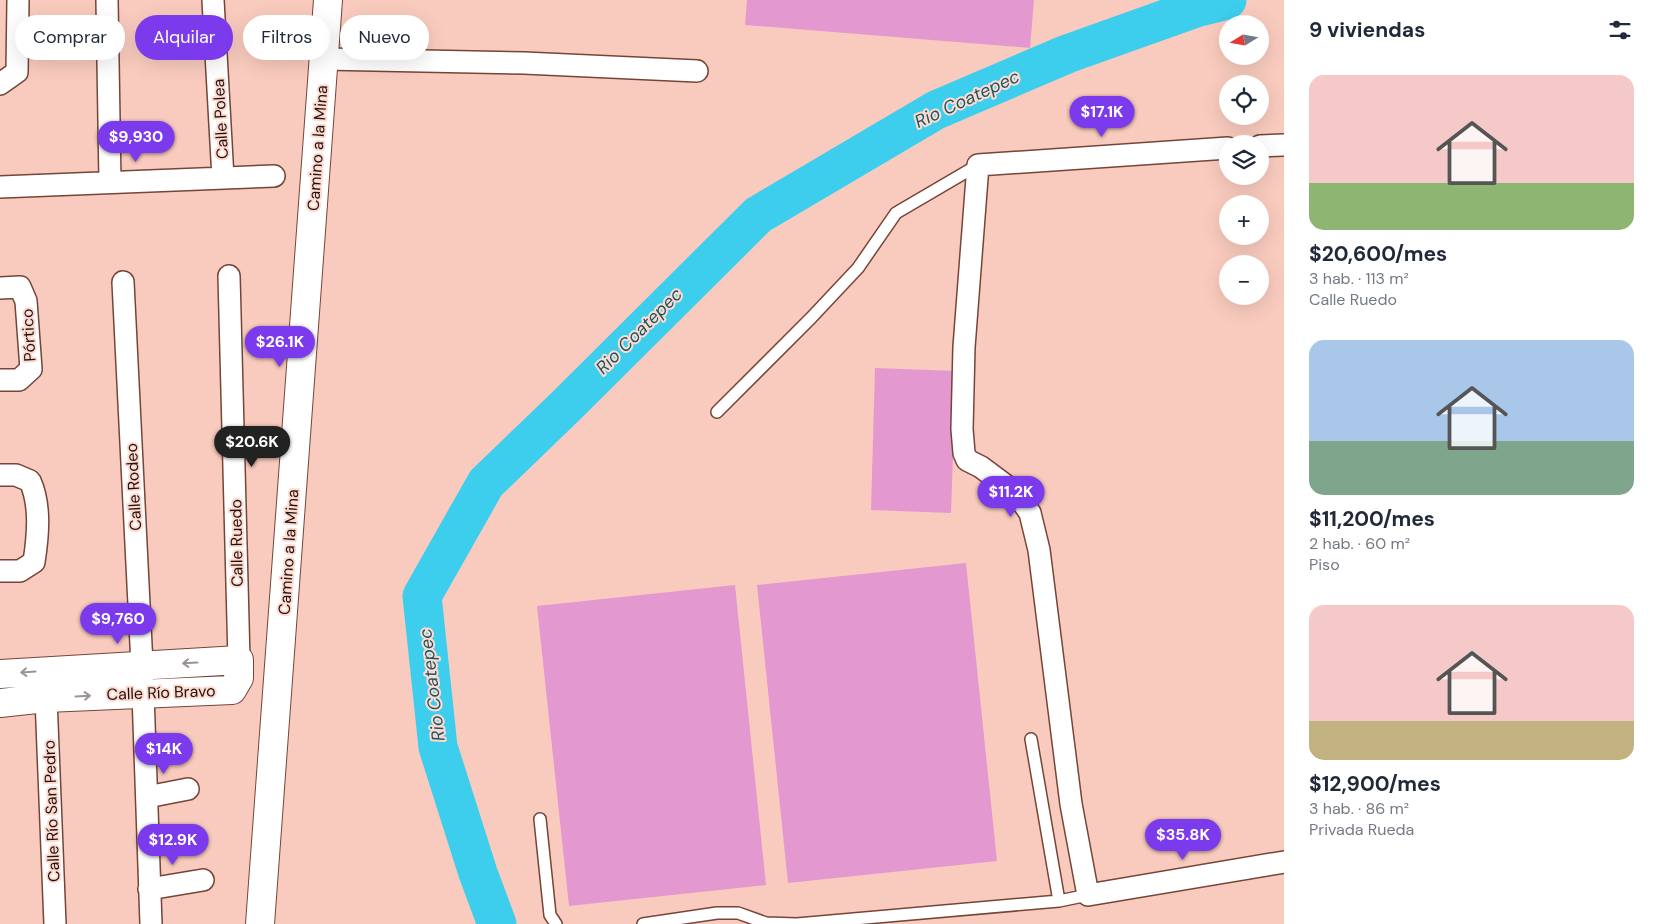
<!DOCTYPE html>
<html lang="es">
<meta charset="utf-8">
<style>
body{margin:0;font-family:"DM Sans",sans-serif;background:#f6f6f7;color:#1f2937;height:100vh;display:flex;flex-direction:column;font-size:19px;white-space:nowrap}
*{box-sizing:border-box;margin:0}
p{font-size:16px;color:#747a83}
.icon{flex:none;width:28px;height:28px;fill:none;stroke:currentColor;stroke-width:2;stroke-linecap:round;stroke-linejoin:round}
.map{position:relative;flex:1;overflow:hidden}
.details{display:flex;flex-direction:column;background:#fff;width:375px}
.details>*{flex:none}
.banner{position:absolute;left:15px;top:15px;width:475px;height:45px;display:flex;gap:10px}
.needle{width:32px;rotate:259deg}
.tools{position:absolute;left:1219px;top:15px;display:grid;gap:10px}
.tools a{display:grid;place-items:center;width:50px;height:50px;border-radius:50%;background:#fff;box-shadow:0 5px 20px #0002;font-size:25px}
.price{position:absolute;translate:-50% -42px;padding:0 11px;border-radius:18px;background:#7c3aed;color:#fff;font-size:16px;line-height:32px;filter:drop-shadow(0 1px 2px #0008)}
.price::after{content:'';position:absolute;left:50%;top:30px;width:15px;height:11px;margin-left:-8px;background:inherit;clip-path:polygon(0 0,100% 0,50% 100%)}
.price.current{background:#222;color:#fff}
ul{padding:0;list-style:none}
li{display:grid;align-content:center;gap:10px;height:265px;padding:0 25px}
li span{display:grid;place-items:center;height:155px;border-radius:15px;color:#555}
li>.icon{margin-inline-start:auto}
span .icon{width:90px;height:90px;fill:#fffc;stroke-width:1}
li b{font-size:21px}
h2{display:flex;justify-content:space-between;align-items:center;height:60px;padding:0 25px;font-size:21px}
.tag{padding:0 18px;border-radius:22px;background:#fff;box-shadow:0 5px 20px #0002;font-size:18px;line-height:45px}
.tag.current{background:#7c3aed;color:#fff}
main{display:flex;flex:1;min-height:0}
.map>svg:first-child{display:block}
</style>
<main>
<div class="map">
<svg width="1284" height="924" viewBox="0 0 1284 924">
<rect width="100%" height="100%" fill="#f9cbbe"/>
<path fill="#e399d0" d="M 747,0 L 1034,0 L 1030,48 L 745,25 Z
M 875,368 L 956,371 L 951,513 L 871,510 Z
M 966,563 L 997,861 L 788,883 L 757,585 Z
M 735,585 L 766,885 L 569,906 L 537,606 Z"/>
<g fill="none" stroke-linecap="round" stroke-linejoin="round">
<path stroke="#3dceee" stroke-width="39" d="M 497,924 L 478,873 L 438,747 L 422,596 L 486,483 L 567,405 L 758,215 L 936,110 L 1067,54 L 1199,7 L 1227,0"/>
<defs>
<path id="lane" d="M 717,412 L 811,318 L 858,268 L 896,213 L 978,165
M 1031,739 L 1059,901
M 540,819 L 550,915 L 556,924
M 643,924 L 717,913 L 738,913 L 766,923 L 797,924 L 1059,901 L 1088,895"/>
<path id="street" d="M 107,0 L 110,182
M 213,0 L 223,178
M 324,59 L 524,63 L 697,71
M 0,84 L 17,72 L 18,0
M 1260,146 L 1284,145
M 1228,148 L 978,165 L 964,347 L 962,429 L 964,453 L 967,460 L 981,467 L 1016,493 L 1030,513 L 1039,550 L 1071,804 L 1088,895 L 1284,862
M 0,187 L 274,176
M 229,276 L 239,660
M 123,282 L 142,665 L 151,924
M 0,288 L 20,287 L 26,301 L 31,369 L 19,380 L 0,380
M 0,475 L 16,475 L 30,481 C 41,505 38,536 34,562 L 20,571 L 0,571
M 46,698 L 55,924
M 147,797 L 188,789
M 149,889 L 203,880"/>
<path id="secondary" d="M 0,674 L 239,660 L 239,678 L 232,690 L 46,698 L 0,703
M 260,924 L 328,0"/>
</defs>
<use href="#lane" stroke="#754538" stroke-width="14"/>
<use href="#street" stroke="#754538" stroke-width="24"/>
<use href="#secondary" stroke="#754538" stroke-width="30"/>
<use href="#lane" stroke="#fff" stroke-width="11"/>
<use href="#street" stroke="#fff" stroke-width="21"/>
<use href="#secondary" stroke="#fff" stroke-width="28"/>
</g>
<defs><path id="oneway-shaft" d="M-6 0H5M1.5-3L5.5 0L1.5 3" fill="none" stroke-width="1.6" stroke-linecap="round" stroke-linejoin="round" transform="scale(1.25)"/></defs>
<g stroke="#9c9491">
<use href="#oneway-shaft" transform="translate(190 663) rotate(177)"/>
<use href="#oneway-shaft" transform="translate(28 672) rotate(176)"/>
<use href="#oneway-shaft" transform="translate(83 696) rotate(-3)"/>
</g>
<g text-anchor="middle" stroke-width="4" stroke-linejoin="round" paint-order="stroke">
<g font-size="16" fill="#24110b" stroke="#fedbd1">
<text transform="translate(220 119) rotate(-93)" y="6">Calle Polea</text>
<text transform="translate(317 148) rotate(-86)" y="6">Camino a la Mina</text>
<text transform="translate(28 335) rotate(-93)" y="6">Pórtico</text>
<text transform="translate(133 487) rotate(-93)" y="6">Calle Rodeo</text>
<text transform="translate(236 543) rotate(-91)" y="6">Calle Ruedo</text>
<text transform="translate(288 552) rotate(-86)" y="6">Camino a la Mina</text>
<text transform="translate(161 692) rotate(-2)" y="6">Calle Río Bravo</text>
<text transform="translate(51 811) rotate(-92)" y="6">Calle Río San Pedro</text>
</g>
<g font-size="18" font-style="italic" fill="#1c5663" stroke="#fedbd1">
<text transform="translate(967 99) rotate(-25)" y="6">Rio Coatepec</text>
<text transform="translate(639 331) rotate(-45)" y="6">Rio Coatepec</text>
<text transform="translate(432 685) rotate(-97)" y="6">Rio Coatepec</text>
</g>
</g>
</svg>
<div class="tools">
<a><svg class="needle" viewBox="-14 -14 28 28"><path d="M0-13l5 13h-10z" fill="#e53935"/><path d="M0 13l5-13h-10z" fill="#747a83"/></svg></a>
<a><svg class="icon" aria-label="locate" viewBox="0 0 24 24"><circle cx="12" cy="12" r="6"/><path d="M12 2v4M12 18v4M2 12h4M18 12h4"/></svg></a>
<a><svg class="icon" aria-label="layers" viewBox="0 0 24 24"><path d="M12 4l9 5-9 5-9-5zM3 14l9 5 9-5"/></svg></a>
<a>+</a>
<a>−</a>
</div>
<b class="price" style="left:1102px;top:138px">$17.1K</b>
<b class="price" style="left:136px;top:163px">$9,930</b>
<b class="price" style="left:280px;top:368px">$26.1K</b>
<b class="price current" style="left:252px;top:468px">$20.6K</b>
<b class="price" style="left:1011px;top:518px">$11.2K</b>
<b class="price" style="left:118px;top:645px">$9,760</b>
<b class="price" style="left:164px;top:775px">$14K</b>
<b class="price" style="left:1183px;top:861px">$35.8K</b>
<b class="price" style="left:173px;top:866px">$12.9K</b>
<div class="banner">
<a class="tag">Comprar</a>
<a class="tag current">Alquilar</a>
<a class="tag">Filtros</a>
<a class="tag">Nuevo</a>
</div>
</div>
<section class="details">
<h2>9 viviendas<svg class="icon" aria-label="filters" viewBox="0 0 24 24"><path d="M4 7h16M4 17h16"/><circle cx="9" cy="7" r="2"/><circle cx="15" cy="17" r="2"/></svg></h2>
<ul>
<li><span style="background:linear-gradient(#f6c9c9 70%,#8fb573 0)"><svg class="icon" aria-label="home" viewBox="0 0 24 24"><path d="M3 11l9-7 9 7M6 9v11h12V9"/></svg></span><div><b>$20,600/mes</b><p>3 hab. · 113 m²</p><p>Calle Ruedo</p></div></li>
<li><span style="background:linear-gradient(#a9c7e8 65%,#7fa58c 0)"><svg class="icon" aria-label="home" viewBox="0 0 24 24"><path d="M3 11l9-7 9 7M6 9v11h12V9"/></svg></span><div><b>$11,200/mes</b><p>2 hab. · 60 m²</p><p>Piso</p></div></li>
<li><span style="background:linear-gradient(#f6c9c9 75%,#c2b280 0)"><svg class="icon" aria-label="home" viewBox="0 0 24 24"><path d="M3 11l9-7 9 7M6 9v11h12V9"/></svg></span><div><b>$12,900/mes</b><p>3 hab. · 86 m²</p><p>Privada Rueda</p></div></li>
</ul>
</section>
</main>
